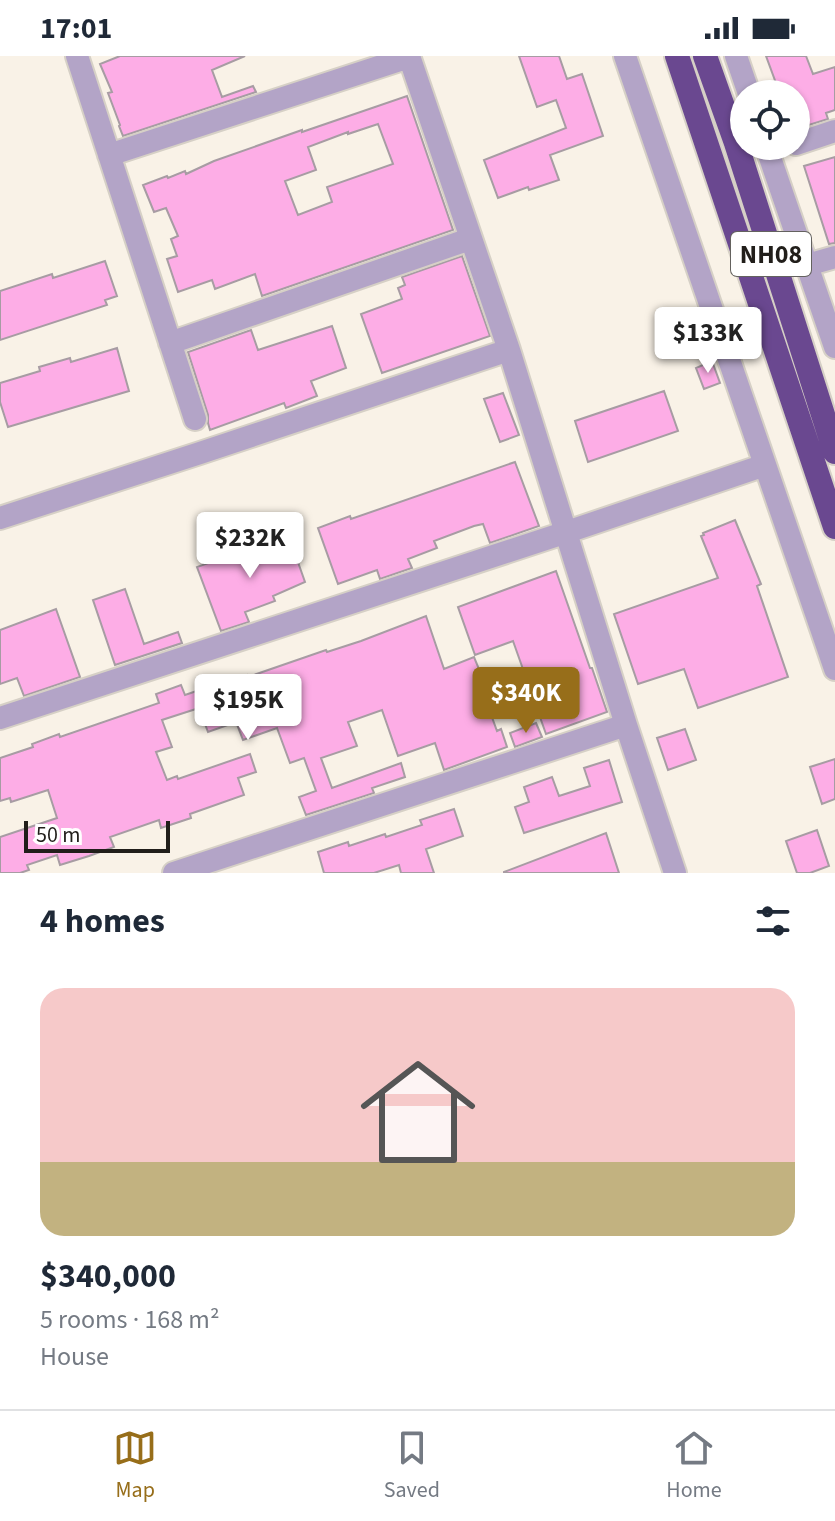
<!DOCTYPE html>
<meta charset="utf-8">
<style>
body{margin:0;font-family:"Source Sans 3",sans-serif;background:#f6f6f7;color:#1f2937;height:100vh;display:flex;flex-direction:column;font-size:30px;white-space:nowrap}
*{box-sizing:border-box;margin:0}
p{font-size:26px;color:#747a83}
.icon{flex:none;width:44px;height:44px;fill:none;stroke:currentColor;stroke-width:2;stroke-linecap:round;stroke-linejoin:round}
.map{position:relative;height:817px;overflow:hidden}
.sheet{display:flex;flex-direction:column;background:#fff;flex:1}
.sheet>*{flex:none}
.buttons{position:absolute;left:730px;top:24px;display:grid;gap:16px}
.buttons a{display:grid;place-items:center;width:80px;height:80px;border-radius:50%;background:#fff;box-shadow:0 2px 6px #0004;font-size:40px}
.scale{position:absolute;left:24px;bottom:20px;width:146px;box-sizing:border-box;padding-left:8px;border:4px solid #211e1a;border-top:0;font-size:22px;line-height:28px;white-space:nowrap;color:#211e1a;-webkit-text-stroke:6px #fff;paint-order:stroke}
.price{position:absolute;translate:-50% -68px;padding:0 18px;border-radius:8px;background:#fff;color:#222;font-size:26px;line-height:52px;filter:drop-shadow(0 2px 4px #0008)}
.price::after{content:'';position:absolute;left:50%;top:48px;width:24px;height:18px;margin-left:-12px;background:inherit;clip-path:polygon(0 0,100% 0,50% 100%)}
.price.on{background:#976e1a;color:#fff}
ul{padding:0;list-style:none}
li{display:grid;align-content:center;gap:16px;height:424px;padding:0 40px}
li+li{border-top:2px solid #e0e1e3}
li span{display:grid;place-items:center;height:248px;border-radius:24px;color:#555}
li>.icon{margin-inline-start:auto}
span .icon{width:144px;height:144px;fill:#fffc;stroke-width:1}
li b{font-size:34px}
h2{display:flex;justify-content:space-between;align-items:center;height:96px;padding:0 40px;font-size:34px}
.status{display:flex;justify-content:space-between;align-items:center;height:56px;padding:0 40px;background:#fff;direction:ltr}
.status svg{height:22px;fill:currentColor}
.dock{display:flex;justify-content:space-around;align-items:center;height:112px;border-top:2px solid #e0e1e3;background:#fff;font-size:22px;color:#747a83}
.dock a{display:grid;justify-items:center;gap:4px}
.dock .on{color:#976e1a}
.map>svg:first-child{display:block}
</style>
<div class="status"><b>17:01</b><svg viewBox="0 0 49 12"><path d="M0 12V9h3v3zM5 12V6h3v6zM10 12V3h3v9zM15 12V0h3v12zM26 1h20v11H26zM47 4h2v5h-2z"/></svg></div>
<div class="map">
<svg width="835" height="817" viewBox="0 0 835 817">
<rect width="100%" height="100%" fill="#f9f2e7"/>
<path fill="#fdade6" stroke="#a79ca3" stroke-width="2" fill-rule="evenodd" d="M 120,0 L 245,0 L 212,14 L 222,41 L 253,30 L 256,36 L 123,80 L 119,70 L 120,69 L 108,37 L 112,36 L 100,8 Z
M 519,0 L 559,0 L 567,23 L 582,18 L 603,80 L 550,99 L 559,124 L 529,134 L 528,131 L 498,142 L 484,104 L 566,72 L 556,44 L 537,51 Z
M 766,0 L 806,0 L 813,18 L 835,11 L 835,54 L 826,57 L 828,63 L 796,73 L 796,38 L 780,38 Z
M 407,40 L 453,174 L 262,240 L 255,218 L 215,233 L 212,224 L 178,236 L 167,203 L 177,200 L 171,183 L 178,180 L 166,152 L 154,156 L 143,129 L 167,120 L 168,122 L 185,115 L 186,118 L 214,105 L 302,74 L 302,76 ZM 378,68 L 393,108 L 327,131 L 332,146 L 298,159 L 285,125 L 316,114 L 308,91 L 348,76 L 348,78 Z
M 835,101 L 835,187 L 829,188 L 804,110 Z
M 462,200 L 490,280 L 382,317 L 361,258 L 402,243 L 398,232 L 405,229 L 402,221 Z
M 105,205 L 117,240 L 105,244 L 107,249 L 0,284 L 0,235 L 52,218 L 53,222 Z
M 332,270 L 346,312 L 311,325 L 317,340 L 286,352 L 284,347 L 210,374 L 208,367 L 208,359 L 188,296 L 251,274 L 258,294 Z
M 117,292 L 129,335 L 8,371 L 0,346 L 0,327 L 40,315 L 39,311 L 70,302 L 71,306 Z
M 712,305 L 720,327 L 704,333 L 696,312 Z
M 664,335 L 678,375 L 588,406 L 575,365 Z
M 503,337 L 519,379 L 500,386 L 484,343 Z
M 515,406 L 539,470 L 490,487 L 483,468 L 474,470 L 434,485 L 437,492 L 408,503 L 412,512 L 380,523 L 377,514 L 338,528 L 318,472 L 350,460 L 351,463 Z
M 735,464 L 761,528 L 757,530 L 788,621 L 698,652 L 684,613 L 638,628 L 614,558 L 718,522 L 701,480 L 704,479 L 703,477 Z
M 288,478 L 305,526 L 273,540 L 275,545 L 245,556 L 249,566 L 221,575 L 197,511 Z
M 556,515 L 590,612 L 592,612 L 607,656 L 546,678 L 513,585 L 475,599 L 458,551 Z
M 125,533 L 144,588 L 178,576 L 182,587 L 115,609 L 93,544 Z
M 56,553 L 80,621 L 24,640 L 17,622 L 0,628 L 0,574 Z
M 426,560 L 444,613 L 474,601 L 481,618 L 477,620 L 497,675 L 501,673 L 507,691 L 444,714 L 435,687 L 398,700 L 382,654 L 348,666 L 357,690 L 321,702 L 332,732 L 401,707 L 405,721 L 372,732 L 374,737 L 306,759 L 299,741 L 316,735 L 304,702 L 290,707 L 277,672 L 243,684 L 236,666 L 208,676 L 199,652 L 162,664 L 172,691 L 156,696 L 167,724 L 177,720 L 178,723 L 250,698 L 256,716 L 238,722 L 244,739 L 190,758 L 191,762 L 161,772 L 159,764 L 110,781 L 114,791 L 89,800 L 60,809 L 57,799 L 27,809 L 29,814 L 20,817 L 0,817 L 0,781 L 57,762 L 48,734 L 11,746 L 10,742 L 0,745 L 0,702 L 33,691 L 32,688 L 59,678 L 60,681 L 159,647 L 156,638 L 181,629 L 185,639 L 220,627 L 221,628 L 247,619 L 248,621 L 326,594 L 327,596 L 361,585 Z
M 536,667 L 542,681 L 515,691 L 510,677 Z
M 685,673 L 696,704 L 668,714 L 657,682 Z
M 835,703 L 835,743 L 822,748 L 810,711 Z
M 609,704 L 622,746 L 524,777 L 515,751 L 529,746 L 524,731 L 552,721 L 559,740 L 590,730 L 584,712 Z
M 454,753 L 463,780 L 426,793 L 434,817 L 401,817 L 399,809 L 374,817 L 324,817 L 318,796 L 348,786 L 349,790 L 385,778 L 386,781 L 422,769 L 420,764 Z
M 817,774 L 829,810 L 810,817 L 797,817 L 786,785 Z
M 606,777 L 619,817 L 504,817 L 504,816 Z"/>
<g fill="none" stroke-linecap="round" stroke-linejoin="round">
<defs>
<path id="street" d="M 77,0 L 195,363
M 409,0 L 509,294 L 626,669 L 675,817
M 625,0 L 835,613
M 736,0 L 749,38
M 796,88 L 835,75
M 766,90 L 835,291
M 109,99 L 409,1
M 807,209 L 835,201
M 170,287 L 470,183
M 0,462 L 200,397 L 509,294
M 0,662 L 567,476 L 765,409
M 174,817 L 626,669"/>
<path id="highway" d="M 677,0 L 835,471
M 705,0 L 736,87 L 835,396"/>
</defs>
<use href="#street" stroke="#d6d0c6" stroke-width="26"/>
<use href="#highway" stroke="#d6d0c6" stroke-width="28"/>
<use href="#street" stroke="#b3a4c7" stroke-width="22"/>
<use href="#highway" stroke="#6a4890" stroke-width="24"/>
</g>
<g text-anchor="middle" stroke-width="8" stroke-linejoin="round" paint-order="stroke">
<rect fill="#fff" stroke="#64625f" stroke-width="2" x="731" y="176" width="80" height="44" rx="6"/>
<g font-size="26" font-weight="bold" fill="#211e1a">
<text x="771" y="207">NH08</text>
</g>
</g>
</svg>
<div class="buttons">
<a><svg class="icon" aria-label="locate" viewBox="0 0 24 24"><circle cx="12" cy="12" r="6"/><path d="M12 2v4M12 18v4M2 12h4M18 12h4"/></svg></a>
</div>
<div class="scale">50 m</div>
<b class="price" style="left:708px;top:319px">$133K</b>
<b class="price" style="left:250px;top:524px">$232K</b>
<b class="price on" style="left:526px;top:679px">$340K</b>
<b class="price" style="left:248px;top:686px">$195K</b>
</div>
<section class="sheet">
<h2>4 homes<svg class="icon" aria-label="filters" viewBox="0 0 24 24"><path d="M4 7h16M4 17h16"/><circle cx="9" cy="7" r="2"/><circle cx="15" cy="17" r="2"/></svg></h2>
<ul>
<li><span style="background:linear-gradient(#f6c9c9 70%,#c2b280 0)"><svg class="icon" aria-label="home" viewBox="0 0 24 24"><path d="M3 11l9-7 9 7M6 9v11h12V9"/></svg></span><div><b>$340,000</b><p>5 rooms · 168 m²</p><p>House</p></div></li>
</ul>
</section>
<nav class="dock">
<a class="on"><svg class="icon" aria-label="map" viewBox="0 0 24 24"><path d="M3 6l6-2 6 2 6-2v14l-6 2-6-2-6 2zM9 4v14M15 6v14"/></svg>Map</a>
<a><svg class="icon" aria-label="saved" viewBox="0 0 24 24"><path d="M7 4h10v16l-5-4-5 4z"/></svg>Saved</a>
<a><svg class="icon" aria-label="home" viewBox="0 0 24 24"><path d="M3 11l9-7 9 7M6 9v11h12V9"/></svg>Home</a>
</nav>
